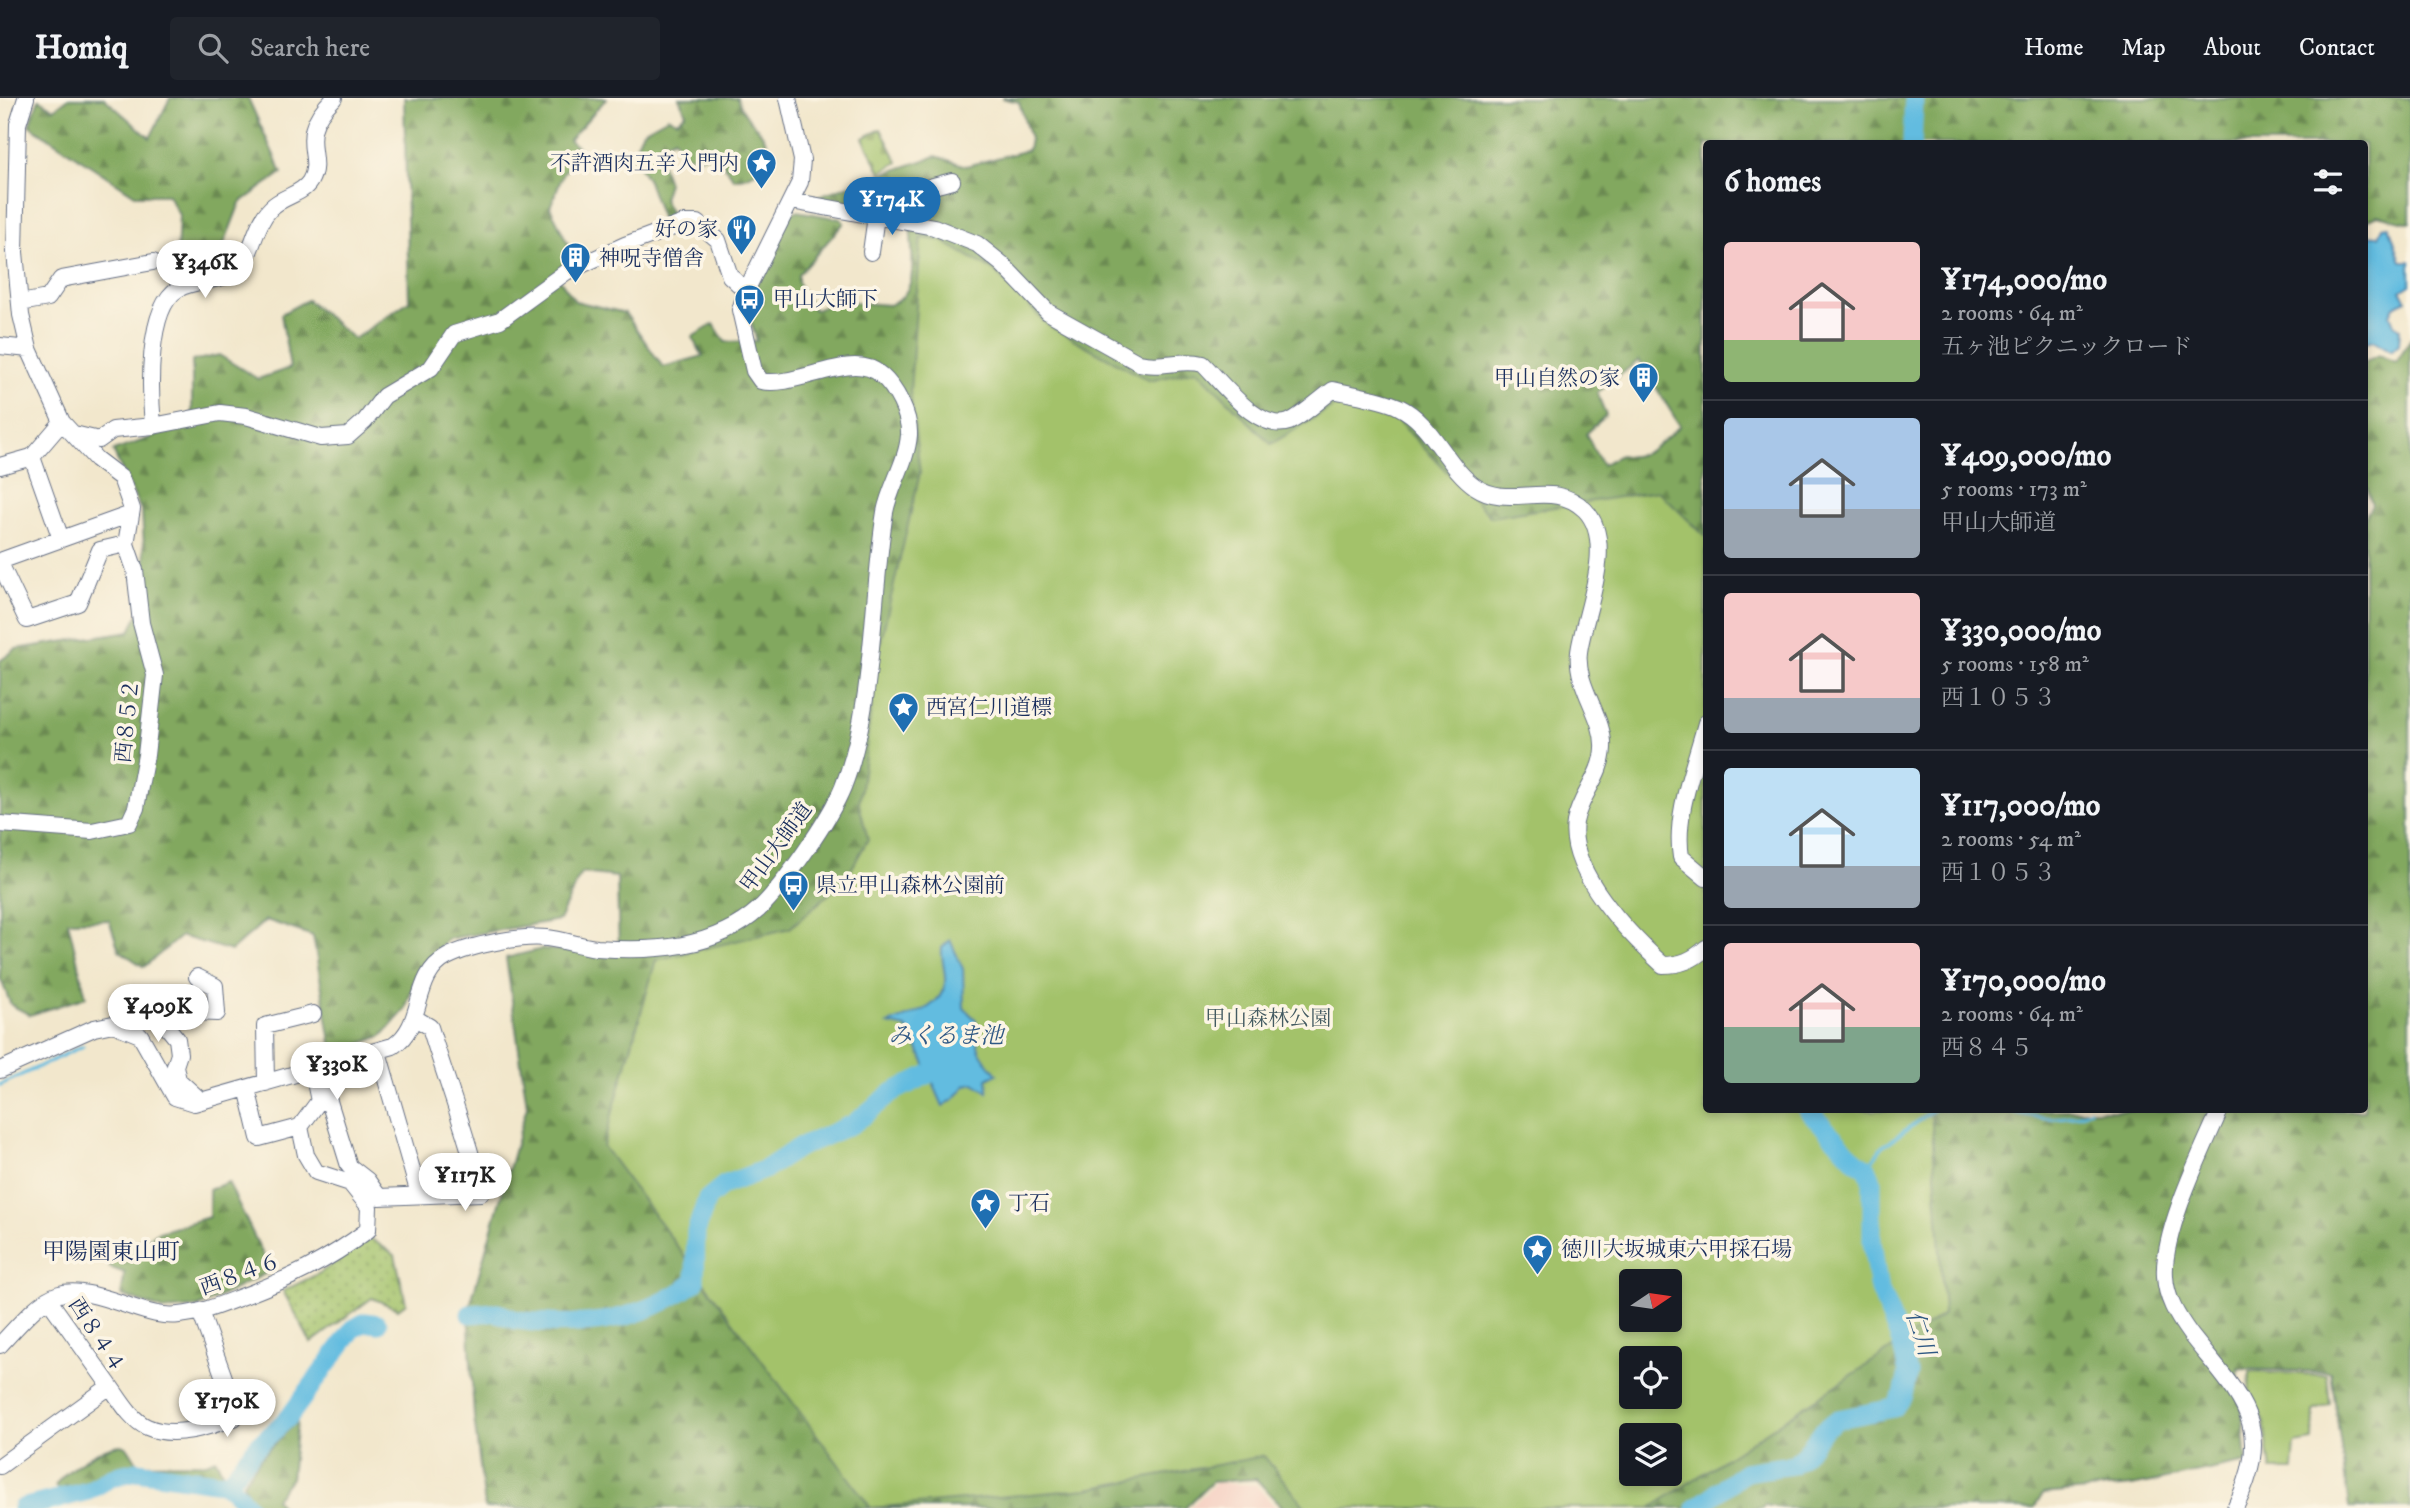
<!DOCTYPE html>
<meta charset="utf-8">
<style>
body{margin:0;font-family:"IM FELL DW Pica","Noto Serif JP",serif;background:#20242c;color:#f1f3f6;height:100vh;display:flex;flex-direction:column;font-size:26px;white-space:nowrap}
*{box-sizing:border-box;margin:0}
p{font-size:23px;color:#9ea1a6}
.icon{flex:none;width:38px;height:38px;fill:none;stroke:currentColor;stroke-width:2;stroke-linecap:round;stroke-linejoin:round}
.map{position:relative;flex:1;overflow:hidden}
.panel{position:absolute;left:1703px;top:42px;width:665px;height:973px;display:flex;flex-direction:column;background:#171b24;border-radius:7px;box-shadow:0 4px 10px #0003}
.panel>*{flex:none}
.needle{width:46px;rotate:77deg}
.buttons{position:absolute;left:1619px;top:1171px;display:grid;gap:14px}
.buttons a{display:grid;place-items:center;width:63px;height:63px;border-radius:7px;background:#171b24;box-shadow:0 4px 10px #0003;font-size:35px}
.price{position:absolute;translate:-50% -60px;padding:0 16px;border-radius:24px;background:#fff;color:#222;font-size:23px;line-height:46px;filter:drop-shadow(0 2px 4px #0008)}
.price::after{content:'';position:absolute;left:50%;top:42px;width:21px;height:16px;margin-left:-10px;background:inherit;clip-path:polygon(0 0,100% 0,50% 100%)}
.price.selected{background:#1f6fb2;color:#fff}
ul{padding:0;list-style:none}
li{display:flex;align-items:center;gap:21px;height:175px;padding:0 21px}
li+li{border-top:2px solid #363941}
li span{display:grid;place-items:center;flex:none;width:196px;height:140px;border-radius:7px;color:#555}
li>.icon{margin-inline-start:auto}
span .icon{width:84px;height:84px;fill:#fffc;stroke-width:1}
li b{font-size:30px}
h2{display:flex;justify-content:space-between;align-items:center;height:84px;padding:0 21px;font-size:30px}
header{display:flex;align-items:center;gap:42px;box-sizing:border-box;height:98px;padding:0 35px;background:#171b24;border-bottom:2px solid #363941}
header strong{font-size:33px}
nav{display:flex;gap:38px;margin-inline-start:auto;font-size:24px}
.search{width:490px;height:63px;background:#20242c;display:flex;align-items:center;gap:18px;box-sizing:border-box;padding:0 24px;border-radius:7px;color:#9ea1a6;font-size:26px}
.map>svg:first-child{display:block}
</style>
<header>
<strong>Homiq</strong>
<div class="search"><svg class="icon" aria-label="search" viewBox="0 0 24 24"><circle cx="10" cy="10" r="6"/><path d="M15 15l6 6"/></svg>Search here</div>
<nav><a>Home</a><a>Map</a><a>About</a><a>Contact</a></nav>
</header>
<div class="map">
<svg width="2410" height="1410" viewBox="0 0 2410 1410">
<defs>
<pattern id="grass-dots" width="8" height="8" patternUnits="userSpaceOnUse" patternTransform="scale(1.75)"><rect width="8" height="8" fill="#a3c26a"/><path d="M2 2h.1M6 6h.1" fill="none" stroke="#849e5a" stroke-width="1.8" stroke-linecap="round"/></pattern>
<pattern id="forest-firs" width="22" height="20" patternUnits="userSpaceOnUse" patternTransform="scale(1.75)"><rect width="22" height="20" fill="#82a85e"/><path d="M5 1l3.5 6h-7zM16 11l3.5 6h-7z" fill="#6a8951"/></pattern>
<pattern id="cemetery-stones" width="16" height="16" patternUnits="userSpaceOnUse" patternTransform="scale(1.75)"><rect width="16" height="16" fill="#a3c26a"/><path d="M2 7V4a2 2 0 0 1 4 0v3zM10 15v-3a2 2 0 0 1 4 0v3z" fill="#849e5a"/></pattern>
</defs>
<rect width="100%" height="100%" fill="#fcf5e5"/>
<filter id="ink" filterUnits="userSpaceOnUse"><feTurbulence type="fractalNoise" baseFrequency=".0143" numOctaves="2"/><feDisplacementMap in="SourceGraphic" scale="14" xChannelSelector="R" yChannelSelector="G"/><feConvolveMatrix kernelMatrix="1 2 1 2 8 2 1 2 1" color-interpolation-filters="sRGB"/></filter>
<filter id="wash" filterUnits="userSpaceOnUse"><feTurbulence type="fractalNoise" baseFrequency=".00686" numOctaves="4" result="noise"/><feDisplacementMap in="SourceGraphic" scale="28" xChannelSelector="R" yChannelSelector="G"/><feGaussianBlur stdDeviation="1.57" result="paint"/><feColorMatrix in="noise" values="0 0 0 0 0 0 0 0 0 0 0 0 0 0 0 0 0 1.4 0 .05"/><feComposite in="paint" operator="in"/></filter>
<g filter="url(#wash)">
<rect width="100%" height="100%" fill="#f2e7cc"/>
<path fill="#f6d2c4" d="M 1216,1385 L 1256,1387 L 1276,1410 L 1189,1410 Z"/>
<path fill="url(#grass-dots)" stroke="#5f7864" stroke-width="2" d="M 370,1140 L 395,1157 L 406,1205 L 398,1211 L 372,1200 L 311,1245 L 283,1193 L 320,1175 Z"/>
<path fill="url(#forest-firs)" stroke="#4e6c5e" stroke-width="2" fill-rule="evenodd" d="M 69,0 L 104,0 L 150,40 L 170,0 L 248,0 L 282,75 L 240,105 L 224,146 L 192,165 L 177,157 L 179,117 L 168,97 L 135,97 L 29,27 L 39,1 L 54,11 Z
M 404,0 L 607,0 L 569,42 L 584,54 L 564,74 L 550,109 L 577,165 L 555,175 L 575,203 L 625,215 L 663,269 L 703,258 L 692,239 L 714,226 L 725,244 L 757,243 L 747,212 L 749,201 L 791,115 L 797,113 L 841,121 L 844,125 L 798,177 L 798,185 L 814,212 L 839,203 L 889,207 C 922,196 911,152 910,125 L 816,101 L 818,98 L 936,58 L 966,68 L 1028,52 L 1030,41 L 1019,4 L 1002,0 L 2410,0 L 2410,125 L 2377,117 L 2364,123 L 2364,46 L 1706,46 L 1706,1012 L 2364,1012 L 2364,421 L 2372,407 L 2364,379 L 2364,264 L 2378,257 L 2396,264 L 2410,242 L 2410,1410 L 2349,1410 L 2331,1274 L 2238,1271 L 2247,1364 L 2132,1388 L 2043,1396 L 2034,1410 L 1784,1410 L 1765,1407 L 1763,1410 L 1283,1410 L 1256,1381 L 1212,1384 L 1185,1410 L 485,1410 L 474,1319 L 468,1214 L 527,1008 L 506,860 L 542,851 L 619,857 L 617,779 L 581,775 L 559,822 L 447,841 L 418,871 L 405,912 L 382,938 L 333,956 L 313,838 L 266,822 L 231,853 L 181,838 L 144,869 L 119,852 L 109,822 L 68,823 L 86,899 L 30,917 L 11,907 L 0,879 L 0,563 L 16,551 L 130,533 L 147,500 L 142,414 L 113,353 L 192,325 L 192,263 L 219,257 L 258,281 L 290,270 L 281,216 L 307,202 L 354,241 L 409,203 ZM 1639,262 L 1680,328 C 1662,343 1644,364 1620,357 L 1602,367 L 1586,336 L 1606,317 L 1597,295 ZM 1631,1183 L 1670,1183 L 1670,1222 L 1631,1222 ZM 1631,1260 L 1670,1260 L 1670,1298 L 1631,1298 ZM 1631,1337 L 1670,1337 L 1670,1376 L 1631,1376 Z
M 679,0 L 737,0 C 747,28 767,30 772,61 C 765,70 746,81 734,81 L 716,56 C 691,60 687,64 674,40 L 656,49 L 668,85 L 663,101 L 674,121 L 663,125 L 648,83 L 632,56 L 643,33 L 668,19 L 677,23 L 686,15 Z
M 228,1084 L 271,1173 L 199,1209 L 164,1212 L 121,1197 L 125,1175 L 109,1169 L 113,1148 L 150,1140 L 156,1135 L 209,1119 L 209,1092 Z
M 297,1323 L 291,1380 L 275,1401 L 282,1410 L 253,1410 L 243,1385 L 263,1357 Z
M 121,1347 L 128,1350 L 138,1366 L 206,1365 L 216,1361 L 225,1380 L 214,1382 C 192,1379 147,1367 127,1370 C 103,1372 84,1390 60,1393 L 55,1388 C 65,1372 101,1348 121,1347 Z"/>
<path fill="url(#cemetery-stones)" stroke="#5f7864" stroke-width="2" d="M 881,31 L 898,64 L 881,74 L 863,40 Z"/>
<path fill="#a3c26a" stroke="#5f7864" stroke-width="2" fill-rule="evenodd" d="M 921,140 L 940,142 L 994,173 L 1049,228 L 1150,283 L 1197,272 L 1271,346 L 1338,306 L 1395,320 L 1491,419 L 1658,393 L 1706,439 L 1706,1012 L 1931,1012 L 1944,1216 L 1651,1410 L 1306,1410 L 1264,1358 L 1087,1391 L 871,1410 L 603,1048 L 656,862 L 790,830 L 846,781 L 868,741 L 859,706 L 878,555 L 920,375 L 910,293 ZM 1631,1183 L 1670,1183 L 1670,1222 L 1631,1222 ZM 1631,1260 L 1670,1260 L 1670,1298 L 1631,1298 ZM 1631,1337 L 1670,1337 L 1670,1376 L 1631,1376 Z
M 2250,1274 L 2327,1277 L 2330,1306 L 2314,1313 L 2313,1343 L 2295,1346 L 2293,1372 L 2271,1372 L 2264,1324 L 2249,1295 Z"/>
<path fill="#62bce0" stroke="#3e769f" stroke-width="2" d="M 2389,128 L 2401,163 L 2410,163 L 2410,187 L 2401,193 L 2407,202 L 2394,208 L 2390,216 L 2394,226 L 2400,231 L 2399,246 L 2391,253 L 2373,242 L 2364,245 L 2364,137 L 2379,138 L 2383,129 Z
M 950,842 L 963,871 L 964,910 L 976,922 C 976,951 978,955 997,976 L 987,981 L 988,994 L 974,985 L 966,987 L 954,1001 L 943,1008 L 913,939 L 906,930 L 888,926 C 909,917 941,912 945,885 C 946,873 941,862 942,850 Z"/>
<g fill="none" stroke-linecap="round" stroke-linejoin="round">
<path stroke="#62bce0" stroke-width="3.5" d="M 0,987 L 83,948
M 2009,1012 C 2034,1021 2066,1024 2090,1012
M 1867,1070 L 1882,1049 L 1933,1012"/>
<path stroke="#62bce0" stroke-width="19" d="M 1912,46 L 1914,0
M 470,1216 C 479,1216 489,1213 497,1215 C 504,1216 510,1221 517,1222 C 584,1231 639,1225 695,1184 L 696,1134 L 707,1101 L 724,1087 L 766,1071 L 798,1050 L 853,1026 L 893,994 L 929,976
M 222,1385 L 231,1381 L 257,1348 L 289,1319 L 353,1231 L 365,1224 L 378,1226
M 22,1410 L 88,1393 L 112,1379 L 137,1373 L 222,1385 L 235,1393 L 249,1410
M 1696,1410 L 1745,1374 L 1792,1367 L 1804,1357 L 1824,1331 L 1838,1321 L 1894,1310 L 1903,1297 L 1908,1275 L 1902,1247 L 1878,1187 L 1872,1143 L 1872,1082 L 1867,1070 L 1856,1063 L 1808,1012"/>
</g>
</g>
<g filter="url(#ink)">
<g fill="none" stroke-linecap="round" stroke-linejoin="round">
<defs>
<path id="minor" d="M 791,103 L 934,129 L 977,146 L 1002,166 L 1048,214 L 1139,265 C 1162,271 1182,260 1203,266 C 1222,285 1259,335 1289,324 C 1304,317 1319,302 1333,292 C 1354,297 1380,300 1399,309 C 1433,325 1446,369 1476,389 C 1510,412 1553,380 1585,412 C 1617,445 1584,515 1579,554 C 1575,589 1605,619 1603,650 C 1602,678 1580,697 1575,724 C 1567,773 1629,836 1663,867 C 1681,867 1693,862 1706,850
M 888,120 L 911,94 L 952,83
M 871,154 L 876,118
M 20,205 L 48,200 L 61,181 L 153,164
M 0,248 L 29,251
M 153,328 L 220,315 L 246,318 L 321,340 L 348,338 L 365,323 L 384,298 L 431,270 L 454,236 L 500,222 L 566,174 L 625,147 L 684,125 L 698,125 L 718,142 L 730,178 L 746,193
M 74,336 L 99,342 L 113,332 L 153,328 C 150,295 146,210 178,191 C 197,180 223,185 239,170 C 253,156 254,127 271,110 C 282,98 302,97 310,83 C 325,57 293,40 334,0
M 32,359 L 61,441
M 0,368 L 32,359 L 62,324
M 0,463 L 131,416
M 0,465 L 27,522 L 78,505 L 100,452 L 126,446
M 1706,625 C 1695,667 1674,716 1681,759 L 1706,780
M 0,726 L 92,733 L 129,725 L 136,710 L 146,657 L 155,577 L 141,525 L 135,472 L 126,446 L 132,411 L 121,380 L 96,361 L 62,324 L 29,251 L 21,217 L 15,154 L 18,26 L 26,0
M 197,879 L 215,888 L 217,915 L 168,913 L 168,930 L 177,941 L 179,956 L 175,968 L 178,982 L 201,1003
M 378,954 L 419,1096
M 319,971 L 349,1068 L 367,1082 L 379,1099 L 481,1095 C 468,1039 447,985 430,929 L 415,920
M 0,972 L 94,930 L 113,926 L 140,937 L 175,999 L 194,1005 L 393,948 C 426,927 411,878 447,859 C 470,847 522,837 547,840 C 564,842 580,848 597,850 C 653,854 715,851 759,811 C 784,787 830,721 843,689 C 875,608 871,500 885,414 C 890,388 907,364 909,337 C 910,317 896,290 881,277 C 853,251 796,291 761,283 L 754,273 L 740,212 L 746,193 L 800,84 L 802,62 L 788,0
M 266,985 L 265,928 L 313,916
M 247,990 L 259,1040 L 300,1029 L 319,1003 L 315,984
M 2220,1012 C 2202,1053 2162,1134 2165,1178 C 2166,1200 2177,1218 2190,1236 C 2239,1299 2277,1325 2235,1410
M 0,1247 C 53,1189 57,1183 132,1209 C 147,1214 163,1219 179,1217 C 201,1215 220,1207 241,1199 C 289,1181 326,1164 368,1132 L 369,1109 L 350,1085 L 316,1074 L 306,1057 L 300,1029
M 110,1288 C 120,1302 131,1322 147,1329 C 174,1341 208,1329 234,1320 L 236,1313 L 200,1213
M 0,1368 L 110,1288 L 48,1201"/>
</defs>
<use href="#minor" stroke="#666f84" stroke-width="18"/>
<use href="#minor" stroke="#fff" stroke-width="16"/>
</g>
</g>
<defs>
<symbol id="sight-pin" viewBox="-11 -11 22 30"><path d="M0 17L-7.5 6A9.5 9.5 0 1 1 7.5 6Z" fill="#1f6fb2" stroke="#fcf5e5"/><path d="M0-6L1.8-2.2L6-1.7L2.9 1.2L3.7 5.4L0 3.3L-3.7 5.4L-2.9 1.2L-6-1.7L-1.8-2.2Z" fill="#fff"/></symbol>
<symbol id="restaurant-pin" viewBox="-11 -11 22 30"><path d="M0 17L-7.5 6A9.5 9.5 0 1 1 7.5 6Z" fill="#1f6fb2" stroke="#fcf5e5"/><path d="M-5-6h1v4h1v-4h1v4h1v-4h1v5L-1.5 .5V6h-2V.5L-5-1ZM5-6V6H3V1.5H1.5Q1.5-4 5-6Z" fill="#fff"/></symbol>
<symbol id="building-pin" viewBox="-11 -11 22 30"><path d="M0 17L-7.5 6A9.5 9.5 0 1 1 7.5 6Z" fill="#1f6fb2" stroke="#fcf5e5"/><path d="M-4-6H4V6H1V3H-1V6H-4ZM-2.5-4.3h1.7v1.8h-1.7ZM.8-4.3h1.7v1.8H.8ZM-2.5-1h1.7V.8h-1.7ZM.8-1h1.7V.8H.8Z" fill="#fff"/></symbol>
<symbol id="bus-pin" viewBox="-11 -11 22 30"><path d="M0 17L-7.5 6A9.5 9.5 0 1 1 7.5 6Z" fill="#1f6fb2" stroke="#fcf5e5"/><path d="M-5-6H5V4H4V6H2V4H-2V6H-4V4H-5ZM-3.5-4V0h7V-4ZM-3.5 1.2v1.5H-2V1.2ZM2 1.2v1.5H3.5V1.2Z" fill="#fff"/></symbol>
</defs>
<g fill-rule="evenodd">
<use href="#sight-pin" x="744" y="48" width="35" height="47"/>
<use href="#restaurant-pin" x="724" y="114" width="35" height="47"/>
<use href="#building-pin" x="558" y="142" width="35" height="47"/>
<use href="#bus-pin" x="732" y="184" width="35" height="47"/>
<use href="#building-pin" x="1626" y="262" width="35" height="47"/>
<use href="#sight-pin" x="886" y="592" width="35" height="47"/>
<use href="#bus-pin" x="776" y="770" width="35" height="47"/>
<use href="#sight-pin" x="968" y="1088" width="35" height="47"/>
<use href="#sight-pin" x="1520" y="1134" width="35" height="47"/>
</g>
<g text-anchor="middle" stroke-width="7" stroke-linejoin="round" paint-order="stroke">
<g font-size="21" fill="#1b2f5e" stroke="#fcf5e5" text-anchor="start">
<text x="739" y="72" text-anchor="end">不許酒肉五辛入門内</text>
<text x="718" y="138" text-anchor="end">好の家</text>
<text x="599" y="167">神呪寺僧舎</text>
<text x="773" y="208">甲山大師下</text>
<text x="1620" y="287" text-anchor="end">甲山自然の家</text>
<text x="926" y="616">西宮仁川道標</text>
<text x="816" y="794">県立甲山森林公園前</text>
<text x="1008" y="1112">丁石</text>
<text x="1561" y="1158">徳川大坂城東六甲採石場</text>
</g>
<g font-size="21" fill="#1b2f5e" stroke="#fcf5e5">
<text transform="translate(127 623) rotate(-84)" y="7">西８５２</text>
<text transform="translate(776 749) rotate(-54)" y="7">甲山大師道</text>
<text transform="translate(240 1176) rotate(-20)" y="7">西８４６</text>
<text transform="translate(97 1237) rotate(57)" y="7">西８４４</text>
</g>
<g font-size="21" fill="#445b62" stroke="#fcf5e5">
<text x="1268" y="927">甲山森林公園</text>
</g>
<g font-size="23" font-style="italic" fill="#305985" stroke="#fcf5e5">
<text x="946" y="945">みくるま池</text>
<text transform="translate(1921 1235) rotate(72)" y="8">仁川</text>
</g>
<g font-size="23" fill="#1b2f5e" stroke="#fcf5e5">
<text x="111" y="1161">甲陽園東山町</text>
</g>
</g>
</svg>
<div class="buttons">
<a><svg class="needle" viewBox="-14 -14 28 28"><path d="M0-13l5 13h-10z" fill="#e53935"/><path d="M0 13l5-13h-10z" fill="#9ea1a6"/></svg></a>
<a><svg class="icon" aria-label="locate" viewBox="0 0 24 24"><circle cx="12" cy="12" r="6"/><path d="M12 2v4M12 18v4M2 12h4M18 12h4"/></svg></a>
<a><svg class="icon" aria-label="layers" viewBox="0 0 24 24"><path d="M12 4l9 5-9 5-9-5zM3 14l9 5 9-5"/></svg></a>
</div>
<b class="price selected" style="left:892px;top:139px">¥174K</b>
<b class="price" style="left:205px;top:202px">¥346K</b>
<b class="price" style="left:158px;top:946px">¥409K</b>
<b class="price" style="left:337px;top:1004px">¥330K</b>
<b class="price" style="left:465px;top:1115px">¥117K</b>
<b class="price" style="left:227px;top:1341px">¥170K</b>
<section class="panel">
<h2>6 homes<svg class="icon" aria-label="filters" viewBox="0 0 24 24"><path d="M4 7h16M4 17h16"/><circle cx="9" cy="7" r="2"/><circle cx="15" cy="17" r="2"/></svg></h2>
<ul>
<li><span style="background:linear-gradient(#f6c9c9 70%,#8fb573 0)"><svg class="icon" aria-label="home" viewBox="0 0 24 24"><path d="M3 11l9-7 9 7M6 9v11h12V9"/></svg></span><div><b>¥174,000/mo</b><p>2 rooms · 64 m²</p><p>五ヶ池ピクニックロード</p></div></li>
<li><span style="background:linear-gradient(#a9c7e8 65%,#9aa5b1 0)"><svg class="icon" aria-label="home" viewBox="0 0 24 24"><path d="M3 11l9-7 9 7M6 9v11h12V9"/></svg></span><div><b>¥409,000/mo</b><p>5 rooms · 173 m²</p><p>甲山大師道</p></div></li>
<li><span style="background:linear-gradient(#f6c9c9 75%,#9aa5b1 0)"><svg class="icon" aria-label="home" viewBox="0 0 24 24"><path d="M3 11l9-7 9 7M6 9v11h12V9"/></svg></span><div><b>¥330,000/mo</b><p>5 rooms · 158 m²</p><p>西１０５３</p></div></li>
<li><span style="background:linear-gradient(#bfe0f5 70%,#9aa5b1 0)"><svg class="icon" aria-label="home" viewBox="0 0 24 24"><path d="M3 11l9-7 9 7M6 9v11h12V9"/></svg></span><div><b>¥117,000/mo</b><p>2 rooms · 54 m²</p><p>西１０５３</p></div></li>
<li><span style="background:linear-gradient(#f6c9c9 60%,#7fa58c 0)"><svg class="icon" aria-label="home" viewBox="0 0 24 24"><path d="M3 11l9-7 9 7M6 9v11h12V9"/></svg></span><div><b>¥170,000/mo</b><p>2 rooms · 64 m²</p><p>西８４５</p></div></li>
</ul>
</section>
</div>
